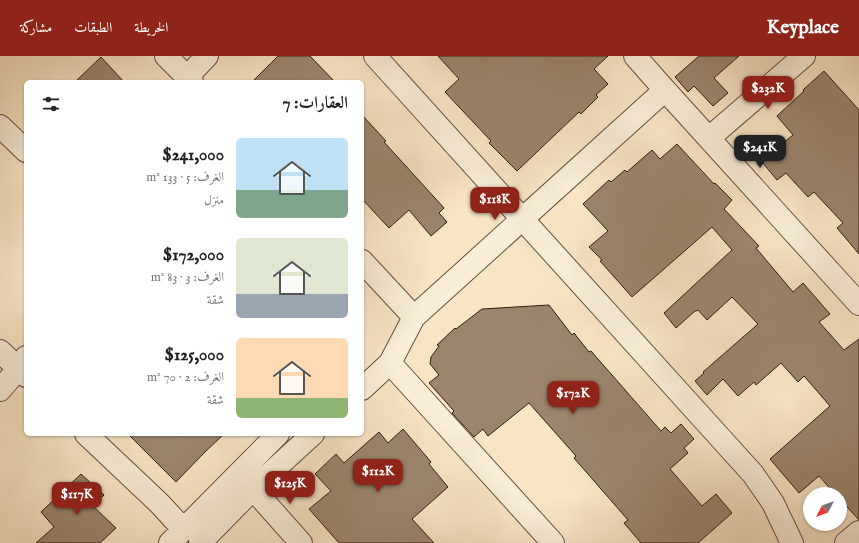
<!DOCTYPE html>
<html lang="ar">
<meta charset="utf-8">
<style>
body{margin:0;font-family:"IM FELL English",Amiri,serif;background:#f2f2f2;color:#202124;direction:rtl;height:100vh;display:flex;flex-direction:column;font-size:15px;white-space:nowrap}
*{box-sizing:border-box;margin:0}
p{font-size:13px;color:#757577}
.icon{flex:none;width:22px;height:22px;fill:none;stroke:currentColor;stroke-width:2;stroke-linecap:round;stroke-linejoin:round}
.map{position:relative;flex:1;overflow:hidden;direction:ltr}
.side{position:absolute;left:24px;top:24px;width:340px;height:356px;display:flex;flex-direction:column;background:#fff;border-radius:6px;box-shadow:0 1px 3px #0004;direction:rtl}
.side>*{flex:none}
.needle{width:26px;rotate:229deg}
.fabs{position:absolute;left:803px;top:431px;display:grid;gap:8px}
.fabs a{display:grid;place-items:center;width:44px;height:44px;border-radius:50%;background:#fff;box-shadow:0 1px 3px #0004;font-size:20px}
.price{position:absolute;translate:-50% -34px;padding:0 9px;border-radius:8px;background:#8f2418;color:#fff;font-size:13px;line-height:26px;filter:drop-shadow(0 1px 2px #0008)}
.price::after{content:'';position:absolute;left:50%;top:24px;width:12px;height:9px;margin-left:-6px;background:inherit;clip-path:polygon(0 0,100% 0,50% 100%)}
.price.on{background:#222;color:#fff}
ul{padding:0;list-style:none}
li{display:flex;align-items:center;gap:12px;height:100px;padding:0 16px}
li span{display:grid;place-items:center;flex:none;width:112px;height:80px;border-radius:6px;color:#555}
li>.icon{margin-inline-start:auto}
span .icon{width:48px;height:48px;fill:#fffc;stroke-width:1}
li b{font-size:17px}
h2{display:flex;justify-content:space-between;align-items:center;height:48px;padding:0 16px;font-size:17px}
header{display:flex;align-items:center;gap:24px;box-sizing:border-box;height:56px;padding:0 20px;background:#8f2418;color:#fff}
header strong{font-size:19px}
nav{display:flex;gap:22px;margin-inline-start:auto;font-size:14px}
.map>svg:first-child{display:block}
</style>
<header>
<strong>Keyplace</strong>
<nav><a>الخريطة</a><a>الطبقات</a><a>مشاركة</a></nav>
</header>
<div class="map">
<svg width="859" height="487" viewBox="0 0 859 487">
<rect width="100%" height="100%" fill="#f8e5c6"/>
<filter id="stains"><feTurbulence type="fractalNoise" baseFrequency=".005" numOctaves="4"/><feColorMatrix values="0 0 0 0 .2 0 0 0 0 .09 0 0 0 0 .02 0 0 0 .5 -.17"/></filter>
<radialGradient id="worn" r=".72"><stop offset=".6" stop-color="#630" stop-opacity="0"/><stop offset="1" stop-color="#630" stop-opacity=".3"/></radialGradient>
<path fill="#9b856f" stroke="#361d10" d="M 278,0 L 310,0 L 335,26 L 252,26 Z
M 438,0 L 608,0 L 594,13 L 608,28 L 596,39 L 598,41 L 581,58 L 579,56 L 517,115 L 489,87 L 491,85 L 445,36 L 459,23 Z
M 699,0 L 739,0 L 714,22 L 728,37 L 713,50 L 694,30 L 688,36 L 675,21 Z
M 101,1 L 124,26 L 75,26 Z
M 824,15 L 859,54 L 859,198 L 837,172 L 843,167 L 814,136 L 808,141 L 786,117 L 777,124 L 761,105 L 793,79 L 777,60 L 804,35 L 803,34 Z
M 362,59 L 386,85 L 384,86 L 444,152 L 439,157 L 447,166 L 431,180 L 409,154 L 389,172 L 362,143 Z
M 677,88 L 714,128 L 715,127 L 732,144 L 724,153 L 759,190 L 756,192 L 793,236 L 803,227 L 830,258 L 819,266 L 844,294 L 859,283 L 859,464 L 840,443 L 840,438 L 835,438 L 819,420 L 799,437 L 770,403 L 830,350 L 804,320 L 798,326 L 781,307 L 756,329 L 754,326 L 738,340 L 723,323 L 707,339 L 695,325 L 704,317 L 703,316 L 758,268 L 732,241 L 707,264 L 698,254 L 696,255 L 695,255 L 676,272 L 664,257 L 732,194 L 712,171 L 632,241 L 600,205 L 602,204 L 589,191 L 608,175 L 583,148 L 609,124 L 611,126 L 625,114 L 627,116 L 652,94 L 660,103 Z
M 549,249 L 572,279 L 574,277 L 589,296 L 591,295 L 661,375 L 665,371 L 671,377 L 681,368 L 694,383 L 684,392 L 688,397 L 670,413 L 702,450 L 716,438 L 732,457 L 698,487 L 641,487 L 624,467 L 628,464 L 574,402 L 576,400 L 529,347 L 488,380 L 483,373 L 474,381 L 452,357 L 454,355 L 429,327 L 439,319 L 430,308 L 431,301 L 439,290 L 437,289 L 455,272 L 456,273 L 482,253 Z
M 403,373 L 431,406 L 429,408 L 448,431 L 412,463 L 434,487 L 339,487 L 309,453 L 331,435 L 315,418 L 336,398 L 344,407 L 379,376 L 388,387 Z
M 128,378 L 224,378 L 204,397 L 176,426 Z
M 81,418 L 104,439 L 93,450 L 116,472 L 100,487 L 36,487 L 54,471 L 41,456 Z"/>
<g fill="none" stroke-linecap="round" stroke-linejoin="round">
<defs>
<path id="minor" d="M 166,0 L 192,26
M 375,0 L 753,418 L 773,447 L 792,487
M 635,0 L 665,34 L 859,248
M 187,21 L 207,0
M 0,70 L 26,95
M 709,82 L 804,0
M 362,205 L 414,261
M 0,295 L 26,320
M 390,307 L 553,487
M 362,333 L 390,307 L 414,261 L 665,34
M 0,334 L 18,313 L 26,301
M 86,378 L 159,447 L 184,474
M 253,433 L 301,487
M 170,487 L 278,378
M 200,487 L 253,433 L 313,378
M 846,487 L 859,476"/>
</defs>
<use href="#minor" stroke="#664f3e" stroke-width="24"/>
<use href="#minor" stroke="#faeeda" stroke-width="22"/>
</g>
<rect width="100%" height="100%" filter="url(#stains)"/>
<rect width="100%" height="100%" fill="url(#worn)"/>
</svg>
<div class="fabs">
<a><svg class="needle" viewBox="-14 -14 28 28"><path d="M0-13l5 13h-10z" fill="#e53935"/><path d="M0 13l5-13h-10z" fill="#757577"/></svg></a>
</div>
<b class="price" style="left:768px;top:54px">$232K</b>
<b class="price on" style="left:760px;top:113px">$241K</b>
<b class="price" style="left:495px;top:165px">$118K</b>
<b class="price" style="left:573px;top:359px">$172K</b>
<b class="price" style="left:378px;top:437px">$112K</b>
<b class="price" style="left:290px;top:449px">$125K</b>
<b class="price" style="left:77px;top:460px">$117K</b>
<section class="side">
<h2>العقارات: 7<svg class="icon" aria-label="filters" viewBox="0 0 24 24"><path d="M4 7h16M4 17h16"/><circle cx="9" cy="7" r="2"/><circle cx="15" cy="17" r="2"/></svg></h2>
<ul>
<li><span style="background:linear-gradient(#bfe0f5 65%,#7fa58c 0)"><svg class="icon" aria-label="home" viewBox="0 0 24 24"><path d="M3 11l9-7 9 7M6 9v11h12V9"/></svg></span><div><b>$241,000</b><p>الغرف: 5 · 133 m²</p><p>منزل</p></div></li>
<li><span style="background:linear-gradient(#dfe7d0 70%,#9aa5b1 0)"><svg class="icon" aria-label="home" viewBox="0 0 24 24"><path d="M3 11l9-7 9 7M6 9v11h12V9"/></svg></span><div><b>$172,000</b><p>الغرف: 3 · 83 m²</p><p>شقة</p></div></li>
<li><span style="background:linear-gradient(#ffd9b3 75%,#8fb573 0)"><svg class="icon" aria-label="home" viewBox="0 0 24 24"><path d="M3 11l9-7 9 7M6 9v11h12V9"/></svg></span><div><b>$125,000</b><p>الغرف: 2 · 70 m²</p><p>شقة</p></div></li>
</ul>
</section>
</div>
